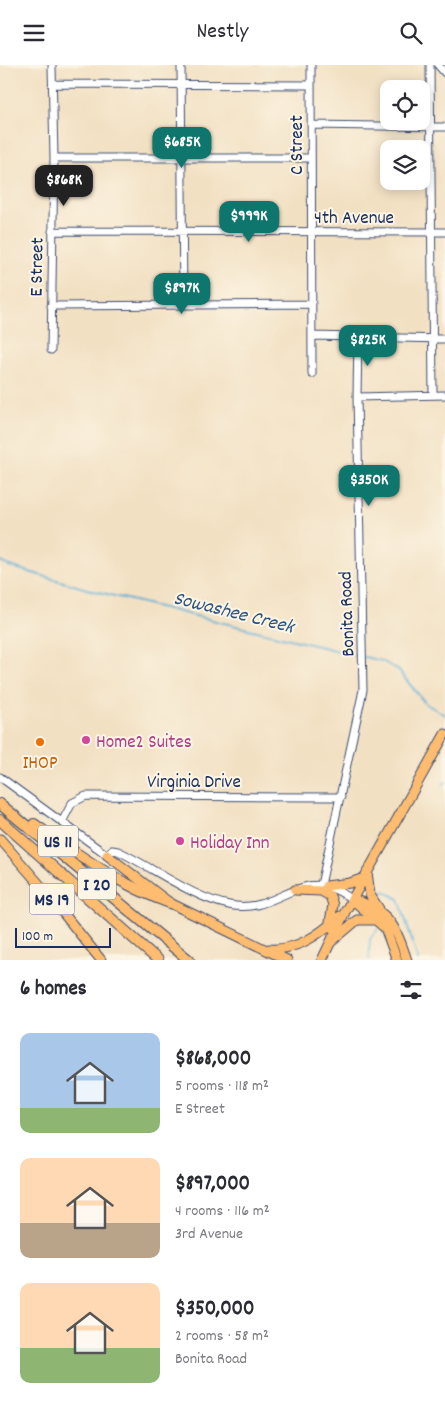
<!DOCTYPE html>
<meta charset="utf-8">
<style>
body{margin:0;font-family:Dekko,sans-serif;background:#f7f7f7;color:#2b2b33;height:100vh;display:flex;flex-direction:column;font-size:19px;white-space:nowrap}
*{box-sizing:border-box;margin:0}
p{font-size:16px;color:#7c7c81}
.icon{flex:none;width:28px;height:28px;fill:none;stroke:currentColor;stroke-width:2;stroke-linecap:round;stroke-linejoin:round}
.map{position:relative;height:895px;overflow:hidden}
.sheet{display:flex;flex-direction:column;background:#fff;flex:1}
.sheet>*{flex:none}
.buttons{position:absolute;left:380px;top:15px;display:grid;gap:10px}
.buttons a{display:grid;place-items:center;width:50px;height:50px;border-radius:10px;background:#fff;box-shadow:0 2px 12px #0003;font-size:25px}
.scale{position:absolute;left:15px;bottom:12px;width:96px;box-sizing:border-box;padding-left:5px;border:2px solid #1b2f5e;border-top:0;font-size:14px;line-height:18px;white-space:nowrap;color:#1b2f5e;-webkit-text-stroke:4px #fcf5e5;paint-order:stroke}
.price{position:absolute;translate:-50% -42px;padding:0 11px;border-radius:10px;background:#0f766e;color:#fff;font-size:16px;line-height:32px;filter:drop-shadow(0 1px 2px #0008)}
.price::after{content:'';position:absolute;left:50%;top:30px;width:15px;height:11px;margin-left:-8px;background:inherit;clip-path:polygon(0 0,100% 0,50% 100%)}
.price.current{background:#222;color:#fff}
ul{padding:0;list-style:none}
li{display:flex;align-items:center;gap:15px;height:125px;padding:0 20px}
li span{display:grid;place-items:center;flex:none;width:140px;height:100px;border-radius:10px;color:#555}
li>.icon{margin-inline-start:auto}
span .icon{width:60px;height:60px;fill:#fffc;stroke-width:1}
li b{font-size:21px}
h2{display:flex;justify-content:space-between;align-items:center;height:60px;padding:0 20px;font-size:21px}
header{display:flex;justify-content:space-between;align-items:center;height:65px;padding:0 20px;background:#fff;font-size:22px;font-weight:600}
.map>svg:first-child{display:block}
</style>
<header><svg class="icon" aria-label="menu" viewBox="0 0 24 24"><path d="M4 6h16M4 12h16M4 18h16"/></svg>Nestly<svg class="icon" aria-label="search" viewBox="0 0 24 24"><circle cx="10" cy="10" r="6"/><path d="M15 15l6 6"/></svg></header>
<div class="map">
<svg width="445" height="895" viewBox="0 0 445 895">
<rect width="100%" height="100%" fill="#fcf5e5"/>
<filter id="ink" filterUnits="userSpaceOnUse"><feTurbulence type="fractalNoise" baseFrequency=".02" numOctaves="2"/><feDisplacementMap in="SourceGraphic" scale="10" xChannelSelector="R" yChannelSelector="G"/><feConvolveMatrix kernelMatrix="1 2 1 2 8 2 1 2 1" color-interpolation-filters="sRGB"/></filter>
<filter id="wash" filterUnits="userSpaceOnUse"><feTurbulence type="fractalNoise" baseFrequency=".0096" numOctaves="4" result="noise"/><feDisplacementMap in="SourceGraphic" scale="20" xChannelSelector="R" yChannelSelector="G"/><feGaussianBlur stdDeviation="1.12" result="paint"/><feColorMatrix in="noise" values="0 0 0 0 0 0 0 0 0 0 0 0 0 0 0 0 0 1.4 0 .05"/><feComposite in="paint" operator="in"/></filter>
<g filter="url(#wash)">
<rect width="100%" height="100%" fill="#f2e0c2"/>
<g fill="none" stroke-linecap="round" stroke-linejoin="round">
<path stroke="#58aed5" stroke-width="2" d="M 0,496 L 9,501 L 94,526 L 359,591
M 364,592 L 382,596 L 398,605 L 426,639 L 445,650
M 444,719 L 445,717
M 376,832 L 384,826 L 399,834 L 418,895
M 369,895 L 370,874 L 378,864"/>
</g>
</g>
<g filter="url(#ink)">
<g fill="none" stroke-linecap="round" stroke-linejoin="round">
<defs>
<path id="minor" d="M 181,0 L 183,239
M 311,0 L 312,309
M 430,0 L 433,330
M 438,0 L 445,8
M 53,19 L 310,20
M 311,60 L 445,62
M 54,93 L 311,93
M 52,166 L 445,167
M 51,241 L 312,239
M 312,271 L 445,274
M 51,285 L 54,93 L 52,0
M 357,332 L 445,330
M 0,712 L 107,790 L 112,785 L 118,786 C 152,802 193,833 229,840 C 269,849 292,815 324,821 C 334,822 343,829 352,834
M 62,757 L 72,738 L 86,731 L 341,732
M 321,820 L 363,625 L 357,332 L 358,272"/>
<path id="major" d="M 0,774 L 47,828 L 101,895
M 107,790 L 170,838 L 287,895
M 367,807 L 370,830 L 379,844
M 326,821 L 350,818 L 364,813
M 295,825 L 321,826 L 330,831 L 333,840 L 329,862
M 352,834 C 389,845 395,860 407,895
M 352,834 L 385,863 L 397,895
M 331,877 L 357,855 L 377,855
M 269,884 C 297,886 320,869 340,851
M 322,895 L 345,847 L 445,669"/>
<path id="highway" d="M 0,739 L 189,895
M 0,755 L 158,895
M 34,759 C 77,789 121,821 170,838"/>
</defs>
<use href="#minor" stroke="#3b4a6d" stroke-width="9"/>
<use href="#major" stroke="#3b4a6d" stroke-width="11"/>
<use href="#highway" stroke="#3b4a6d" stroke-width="12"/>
<use href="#minor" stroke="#fff" stroke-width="7"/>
<use href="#major" stroke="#febc70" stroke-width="9"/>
<use href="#highway" stroke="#febc70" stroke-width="10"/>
</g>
</g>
<g fill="#d1479c" stroke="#fcf5e5" stroke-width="2">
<circle cx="86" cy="675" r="5"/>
<circle cx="180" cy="776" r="5"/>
</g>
<circle fill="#e8710a" stroke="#fcf5e5" stroke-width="2" cx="40" cy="677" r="5"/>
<g text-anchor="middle" stroke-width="4" stroke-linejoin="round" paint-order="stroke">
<g fill="#fcf5e5" stroke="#5e6a86" stroke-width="1">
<rect x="38" y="760.5" width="40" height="31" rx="4"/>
<rect x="78" y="803.5" width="38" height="31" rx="4"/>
<rect x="29.5" y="818.5" width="45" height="31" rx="4"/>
</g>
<g font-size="18" font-weight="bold" fill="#1b2f5e">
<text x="58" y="782">US 11</text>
<text x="97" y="825">I 20</text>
<text x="52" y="840">MS 19</text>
</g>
<g font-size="19" fill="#1b2f5e" stroke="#fcf5e5">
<text transform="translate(295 80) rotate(-90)" y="7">C Street</text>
<text x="354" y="158">4th Avenue</text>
<text transform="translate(35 202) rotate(-89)" y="7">E Street</text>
<text transform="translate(345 549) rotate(-92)" y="7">Bonita Road</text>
<text x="194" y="722">Virginia Drive</text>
</g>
<g font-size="19" fill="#b23c85" stroke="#fcf5e5" text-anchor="start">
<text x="96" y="682">Home2 Suites</text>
<text x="190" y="783">Holiday Inn</text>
</g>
<g font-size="19" fill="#c56008" stroke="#fcf5e5">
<text x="40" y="703">IHOP</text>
</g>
<g font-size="20" font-style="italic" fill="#2d5582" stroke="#fcf5e5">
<text transform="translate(234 546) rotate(14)" y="7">Sowashee Creek</text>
</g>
</g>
</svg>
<div class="buttons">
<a><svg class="icon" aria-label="locate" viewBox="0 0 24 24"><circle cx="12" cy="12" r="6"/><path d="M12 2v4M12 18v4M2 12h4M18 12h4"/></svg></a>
<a><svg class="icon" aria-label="layers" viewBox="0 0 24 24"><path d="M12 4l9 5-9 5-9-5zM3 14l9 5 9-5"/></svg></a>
</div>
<div class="scale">100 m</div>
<b class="price" style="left:182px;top:104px">$685K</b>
<b class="price current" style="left:64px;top:142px">$868K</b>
<b class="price" style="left:249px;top:178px">$999K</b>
<b class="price" style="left:182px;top:250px">$897K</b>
<b class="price" style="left:368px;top:302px">$825K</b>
<b class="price" style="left:369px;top:442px">$350K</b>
</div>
<section class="sheet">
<h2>6 homes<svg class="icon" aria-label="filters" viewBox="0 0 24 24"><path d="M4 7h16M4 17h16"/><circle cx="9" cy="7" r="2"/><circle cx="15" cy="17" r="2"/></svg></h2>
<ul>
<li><span style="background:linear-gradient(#a9c7e8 75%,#8fb573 0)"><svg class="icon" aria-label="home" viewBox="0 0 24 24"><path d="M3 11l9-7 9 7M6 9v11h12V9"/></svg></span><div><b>$868,000</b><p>5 rooms · 118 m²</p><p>E Street</p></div></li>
<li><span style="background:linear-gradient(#ffd9b3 65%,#b9a48a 0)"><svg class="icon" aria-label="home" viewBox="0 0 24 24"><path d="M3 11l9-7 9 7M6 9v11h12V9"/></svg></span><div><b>$897,000</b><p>4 rooms · 116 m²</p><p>3rd Avenue</p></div></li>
<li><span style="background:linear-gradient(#ffd9b3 65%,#8fb573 0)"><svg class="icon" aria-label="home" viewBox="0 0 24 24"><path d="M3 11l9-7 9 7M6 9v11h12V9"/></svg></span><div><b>$350,000</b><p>2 rooms · 58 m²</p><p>Bonita Road</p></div></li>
</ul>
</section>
